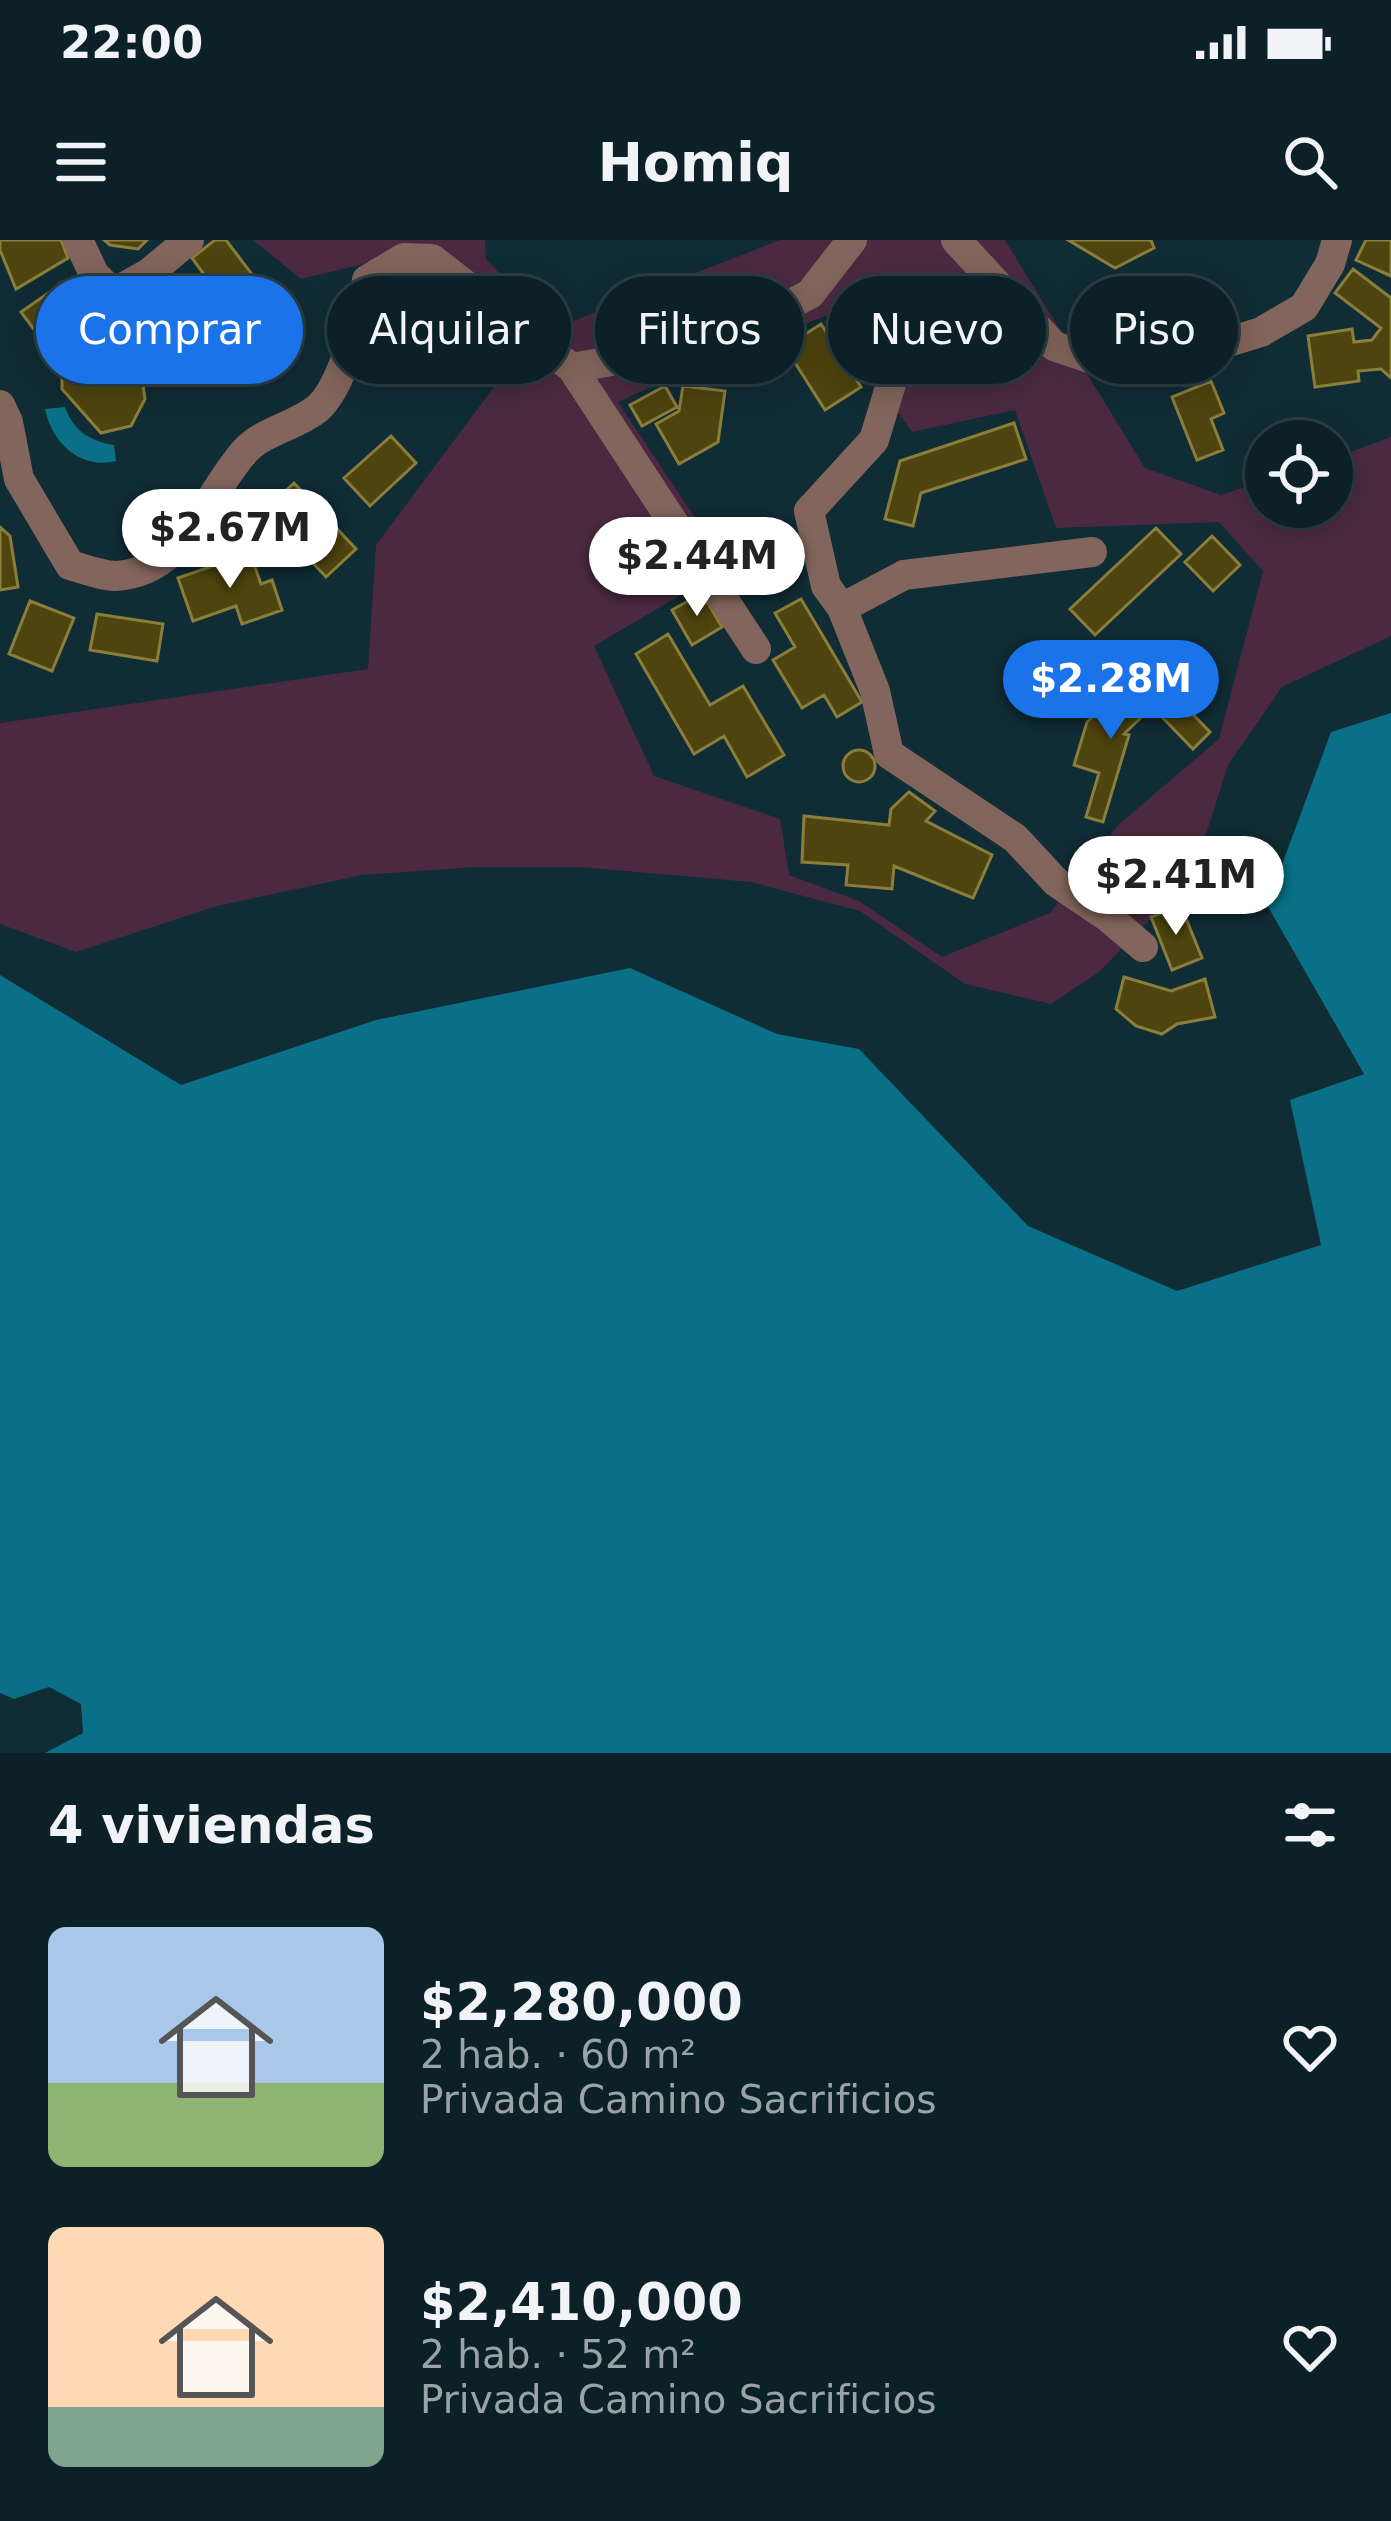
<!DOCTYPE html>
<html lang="es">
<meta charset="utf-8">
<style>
body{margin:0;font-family:"DejaVu Sans",sans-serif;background:#15292f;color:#f1f3f6;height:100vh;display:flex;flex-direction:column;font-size:45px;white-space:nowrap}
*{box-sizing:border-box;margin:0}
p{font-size:39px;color:#9aa3a7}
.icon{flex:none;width:66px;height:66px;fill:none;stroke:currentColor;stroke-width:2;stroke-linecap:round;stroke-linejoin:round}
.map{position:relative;height:1513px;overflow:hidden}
.drawer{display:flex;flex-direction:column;background:#0c2127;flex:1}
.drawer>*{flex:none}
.guide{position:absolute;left:36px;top:36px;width:1320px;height:108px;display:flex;gap:24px}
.fabs{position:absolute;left:1245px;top:180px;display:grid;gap:24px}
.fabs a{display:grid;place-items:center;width:108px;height:108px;border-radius:50%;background:#0c2127;box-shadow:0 6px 30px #0003,0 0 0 3px #2c3e44;font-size:60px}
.price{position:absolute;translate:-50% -102px;padding:0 27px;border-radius:42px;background:#fff;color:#222;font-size:39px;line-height:78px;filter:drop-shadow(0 3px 6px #0008)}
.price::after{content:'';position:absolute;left:50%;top:72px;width:36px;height:27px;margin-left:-18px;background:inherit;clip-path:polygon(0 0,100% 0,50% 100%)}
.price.current{background:#1a73e8;color:#fff}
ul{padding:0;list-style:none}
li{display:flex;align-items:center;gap:36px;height:300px;padding:0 48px}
li span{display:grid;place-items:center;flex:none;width:336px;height:240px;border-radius:18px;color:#555}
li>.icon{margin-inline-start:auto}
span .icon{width:144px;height:144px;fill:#fffc;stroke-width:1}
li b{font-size:51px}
h2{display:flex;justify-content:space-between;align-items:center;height:144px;padding:0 48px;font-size:51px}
.tag{padding:0 42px;border-radius:54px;background:#0c2127;box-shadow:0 6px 30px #0003,0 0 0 3px #2c3e44;font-size:42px;line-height:108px}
.tag.current{background:#1a73e8;color:#fff}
.status{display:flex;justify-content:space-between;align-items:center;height:84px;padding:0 60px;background:#0c2127;direction:ltr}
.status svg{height:33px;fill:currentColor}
header{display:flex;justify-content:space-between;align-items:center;height:156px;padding:0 48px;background:#0c2127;font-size:54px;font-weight:700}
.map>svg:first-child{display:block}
</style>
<div class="status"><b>22:00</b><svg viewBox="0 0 49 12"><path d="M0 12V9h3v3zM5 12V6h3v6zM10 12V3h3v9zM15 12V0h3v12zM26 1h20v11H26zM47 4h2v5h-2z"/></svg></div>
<header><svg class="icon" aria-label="menu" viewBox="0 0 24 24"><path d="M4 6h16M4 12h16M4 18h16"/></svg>Homiq<svg class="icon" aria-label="search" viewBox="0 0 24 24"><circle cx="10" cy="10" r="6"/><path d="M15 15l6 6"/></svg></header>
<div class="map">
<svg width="1391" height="1513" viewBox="0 0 1391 1513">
<rect width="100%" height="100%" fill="#102c34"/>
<path fill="#4b2a41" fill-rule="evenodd" d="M 253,0 L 485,0 L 486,19 L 553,89 L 780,0 L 1005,0 L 1145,228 L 1221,255 L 1266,240 L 1266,267 L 1332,267 L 1332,219 L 1391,197 L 1391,396 L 1282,447 L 1228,525 L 1193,635 L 1099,732 L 1051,764 L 965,744 L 860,671 L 751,642 L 580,627 L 475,627 L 362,635 L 217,666 L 76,712 L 0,684 L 0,483 L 368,429 L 376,305 L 517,116 L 414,12 L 301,39 ZM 831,74 L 912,192 L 1015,170 L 1056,288 L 1219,282 L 1263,331 L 1219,499 L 1118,585 L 1050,673 L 942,717 L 859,661 L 789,635 L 780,579 L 654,536 L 594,406 L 728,327 L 618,162 L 721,116 Z"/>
<path fill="#097087" d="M 65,167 C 73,190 89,201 114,205 L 116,221 C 79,230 52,202 45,169 Z
M 1391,473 L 1391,1513 L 45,1513 L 83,1493 L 81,1464 L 49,1447 L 14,1459 L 0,1453 L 0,735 L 181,845 L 376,780 L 630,728 L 777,794 L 859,809 L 1028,986 L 1177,1051 L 1321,1005 L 1290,860 L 1364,834 L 1267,665 L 1331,492 Z"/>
<path fill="#4e440f" stroke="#8b7e3b" stroke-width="3" d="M 0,0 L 61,0 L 68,18 L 16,49 L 0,10 Z
M 104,0 L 147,0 L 138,9 L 110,5 Z
M 215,0 L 226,0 L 260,45 L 229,68 L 199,117 L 161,94 L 192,45 L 208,40 L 192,18 Z
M 1068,0 L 1151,0 L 1154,8 L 1115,28 Z
M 1366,0 L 1391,0 L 1391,36 L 1356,20 Z
M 1353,29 L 1391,58 L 1391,138 L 1381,129 L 1358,131 L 1359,141 L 1315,147 L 1308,96 L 1352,89 L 1354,102 L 1372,100 L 1381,88 L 1335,53 Z
M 54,49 L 88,93 L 140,125 L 145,159 L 131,186 L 101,193 L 62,149 L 62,127 L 21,72 Z
M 433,60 L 459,88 L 423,122 L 396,95 Z
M 821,84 L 861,147 L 825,170 L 785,107 Z
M 1211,141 L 1224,173 L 1211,179 L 1223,210 L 1197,220 L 1172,157 Z
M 665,146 L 677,167 L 642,186 L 630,165 Z
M 683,146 L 725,151 L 718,202 L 679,224 L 656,184 L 679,171 Z
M 1014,183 L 1026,219 L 921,253 L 913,286 L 885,279 L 900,221 Z
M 391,196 L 416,223 L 370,266 L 344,238 Z
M 294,243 L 356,309 L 326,337 L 264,271 Z
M 0,287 L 10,296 L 18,347 L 0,350 Z
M 1156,288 L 1181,314 L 1095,395 L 1070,369 Z
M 1212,296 L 1240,325 L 1213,351 L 1185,322 Z
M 250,313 L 261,344 L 272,340 L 282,370 L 242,384 L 236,366 L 193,381 L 178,338 Z
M 702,353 L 722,387 L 692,405 L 672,370 Z
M 801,359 L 862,462 L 837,477 L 824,455 L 802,468 L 773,420 L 795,407 L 775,373 Z
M 30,361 L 74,378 L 52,431 L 9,414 Z
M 97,374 L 163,384 L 157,421 L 90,410 Z
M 668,394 L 710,465 L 743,446 L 784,515 L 747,537 L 724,496 L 694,514 L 636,414 Z
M 1134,438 L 1157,462 L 1124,494 L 1129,495 L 1103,582 L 1086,577 L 1099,533 L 1074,525 L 1087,482 Z
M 1180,461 L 1210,492 L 1193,509 L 1163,478 Z
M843 526a16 16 0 1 1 32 0a16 16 0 1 1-32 0Z
M 909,552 L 935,571 L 926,581 L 992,615 L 973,658 L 894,626 L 892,649 L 846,645 L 848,625 L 802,622 L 804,576 L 889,585 L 891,569 Z
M 1181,666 L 1202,718 L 1172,730 L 1151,677 Z
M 1124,737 L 1171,751 L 1205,739 L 1215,777 L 1177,784 L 1162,794 L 1136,786 L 1116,769 Z"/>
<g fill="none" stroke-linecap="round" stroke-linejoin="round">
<path stroke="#82655c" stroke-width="30" d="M 78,0 L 94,34 L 113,53 L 149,33 L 189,0
M 956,0 L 1054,106 L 1107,124 L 1167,121 L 1261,92 L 1304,67 L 1330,24 L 1337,0
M 999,47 L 937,77 L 904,101 L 874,200 L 809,271 L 826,346 L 842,368 L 875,451 L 889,514 L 1015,598 L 1056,642 L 1108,677 L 1143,707
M 572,128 L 719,102 L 810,54 L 852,0
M 0,165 L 8,182 L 19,239 L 70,325 C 84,329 102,336 116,336 C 186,332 205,255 245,211 C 263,191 296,186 317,169 C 343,147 361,73 367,40 L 404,18 L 432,19 L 572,128 L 756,409
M 842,368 L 904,335 L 1092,312"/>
</g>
</svg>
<div class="fabs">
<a><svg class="icon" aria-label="locate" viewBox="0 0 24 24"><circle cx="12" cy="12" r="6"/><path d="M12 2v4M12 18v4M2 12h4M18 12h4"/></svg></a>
</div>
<b class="price" style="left:230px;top:351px">$2.67M</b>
<b class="price" style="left:697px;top:379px">$2.44M</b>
<b class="price current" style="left:1111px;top:502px">$2.28M</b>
<b class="price" style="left:1176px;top:698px">$2.41M</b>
<div class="guide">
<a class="tag current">Comprar</a>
<a class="tag">Alquilar</a>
<a class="tag">Filtros</a>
<a class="tag">Nuevo</a>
<a class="tag">Piso</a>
</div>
</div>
<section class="drawer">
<h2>4 viviendas<svg class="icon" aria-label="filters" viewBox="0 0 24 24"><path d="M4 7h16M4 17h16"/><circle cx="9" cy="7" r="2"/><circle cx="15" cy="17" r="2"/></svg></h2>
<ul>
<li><span style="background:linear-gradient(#a9c7e8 65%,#8fb573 0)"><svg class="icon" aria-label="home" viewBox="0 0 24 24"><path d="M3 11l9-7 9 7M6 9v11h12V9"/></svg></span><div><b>$2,280,000</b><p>2 hab. · 60 m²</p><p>Privada Camino Sacrificios</p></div><svg class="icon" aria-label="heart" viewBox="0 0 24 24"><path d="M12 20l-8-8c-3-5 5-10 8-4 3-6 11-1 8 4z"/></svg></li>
<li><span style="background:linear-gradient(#ffd9b3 75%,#7fa58c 0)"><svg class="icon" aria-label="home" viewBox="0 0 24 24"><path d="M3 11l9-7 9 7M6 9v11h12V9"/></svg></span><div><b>$2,410,000</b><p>2 hab. · 52 m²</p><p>Privada Camino Sacrificios</p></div><svg class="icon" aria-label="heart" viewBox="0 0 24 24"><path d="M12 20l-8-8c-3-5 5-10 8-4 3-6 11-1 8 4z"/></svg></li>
</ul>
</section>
